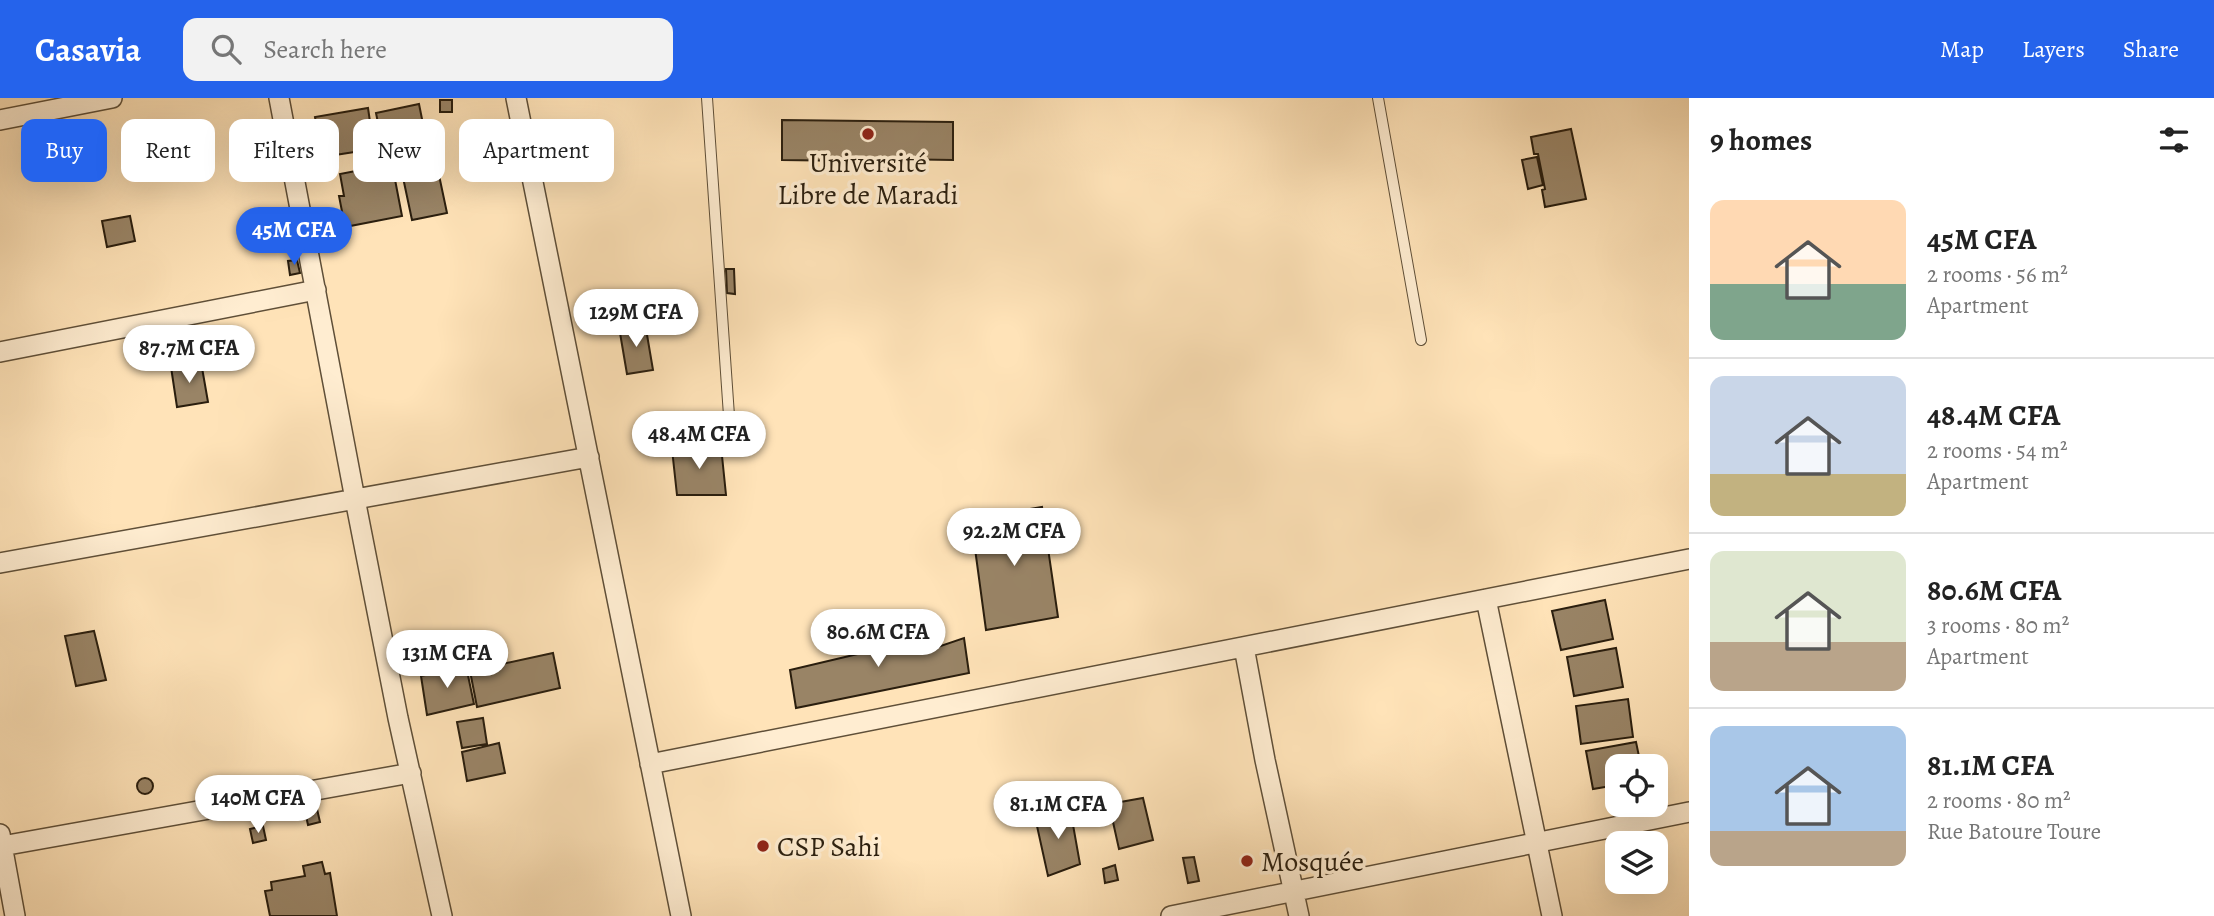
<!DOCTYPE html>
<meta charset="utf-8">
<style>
body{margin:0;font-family:Alegreya,serif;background:#f2f2f2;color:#222;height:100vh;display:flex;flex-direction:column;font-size:26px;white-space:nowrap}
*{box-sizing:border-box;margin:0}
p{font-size:23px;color:#767676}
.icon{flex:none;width:38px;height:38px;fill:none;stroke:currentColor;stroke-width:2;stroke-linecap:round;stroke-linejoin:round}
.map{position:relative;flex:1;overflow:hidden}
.panel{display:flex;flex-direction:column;background:#fff;width:525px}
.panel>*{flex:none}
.banner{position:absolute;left:21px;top:21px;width:665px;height:63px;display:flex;gap:14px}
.buttons{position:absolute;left:1605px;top:656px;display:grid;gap:14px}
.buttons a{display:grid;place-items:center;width:63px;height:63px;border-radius:14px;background:#fff;box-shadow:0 7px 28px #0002;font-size:35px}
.price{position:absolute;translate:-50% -60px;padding:0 16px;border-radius:24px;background:#fff;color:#222;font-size:23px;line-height:46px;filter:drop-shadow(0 2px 4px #0008)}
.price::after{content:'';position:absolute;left:50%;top:42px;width:21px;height:16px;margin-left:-10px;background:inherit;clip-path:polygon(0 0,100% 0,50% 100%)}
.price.selected{background:#2563eb;color:#fff}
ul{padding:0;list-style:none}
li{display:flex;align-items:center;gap:21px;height:175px;padding:0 21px}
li+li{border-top:2px solid #e0e0e0}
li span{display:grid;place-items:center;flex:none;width:196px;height:140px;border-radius:14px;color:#555}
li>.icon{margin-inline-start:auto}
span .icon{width:84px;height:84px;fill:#fffc;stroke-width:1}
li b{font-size:30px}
h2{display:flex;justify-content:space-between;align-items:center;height:84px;padding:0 21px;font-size:30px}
.pill{padding:0 24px;border-radius:14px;background:#fff;box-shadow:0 7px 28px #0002;font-size:24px;line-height:63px}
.pill.selected{background:#2563eb;color:#fff}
header{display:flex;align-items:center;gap:42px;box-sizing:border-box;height:98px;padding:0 35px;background:#2563eb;color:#fff}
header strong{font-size:33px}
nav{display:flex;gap:38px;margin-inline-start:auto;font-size:24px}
.search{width:490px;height:63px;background:#f2f2f2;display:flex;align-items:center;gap:18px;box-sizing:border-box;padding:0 24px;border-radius:14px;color:#767676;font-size:26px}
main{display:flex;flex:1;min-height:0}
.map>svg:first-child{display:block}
</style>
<header>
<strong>Casavia</strong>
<div class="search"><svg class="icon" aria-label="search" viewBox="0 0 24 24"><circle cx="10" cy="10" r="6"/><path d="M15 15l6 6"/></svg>Search here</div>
<nav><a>Map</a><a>Layers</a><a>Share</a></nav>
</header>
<main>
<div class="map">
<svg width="1689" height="818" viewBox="0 0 1689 818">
<rect width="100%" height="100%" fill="#ffe3b8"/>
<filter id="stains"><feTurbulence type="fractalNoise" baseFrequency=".00286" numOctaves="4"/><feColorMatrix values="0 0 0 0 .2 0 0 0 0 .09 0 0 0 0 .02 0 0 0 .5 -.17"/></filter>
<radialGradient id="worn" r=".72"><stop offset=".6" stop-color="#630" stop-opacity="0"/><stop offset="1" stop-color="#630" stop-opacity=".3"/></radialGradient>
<path fill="#998466" stroke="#2a1e0e" stroke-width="2" d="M 440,2 L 452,2 L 452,14 L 440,14 Z
M 419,6 L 427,46 L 384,55 L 376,15 Z
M 368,10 L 374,51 L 322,59 L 315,19 Z
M 782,22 L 953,24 L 953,62 L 887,61 L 887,72 L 856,72 L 856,63 L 782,62 Z
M 1571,31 L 1586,101 L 1545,109 L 1542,92 L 1545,91 L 1538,56 L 1534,56 L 1531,39 Z
M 585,41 L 600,41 L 600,54 L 585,54 Z
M 1537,59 L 1543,87 L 1528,91 L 1522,62 Z
M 436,63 L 447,115 L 412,122 L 401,70 Z
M 392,66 L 402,118 L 345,129 L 339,98 L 344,98 L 340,76 Z
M 130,118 L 135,143 L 107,149 L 102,123 Z
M 297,162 L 300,175 L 290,177 L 288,163 Z
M 726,171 L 734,171 L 735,196 L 727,195 Z
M 645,225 L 653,272 L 627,276 L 619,229 Z
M 201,264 L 208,304 L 177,309 L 171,269 Z
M 721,348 L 726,397 L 677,397 L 672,351 Z
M 1042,409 L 1058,519 L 986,532 L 971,421 Z
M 1605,502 L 1613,541 L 1561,552 L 1552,513 Z
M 94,533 L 106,582 L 76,588 L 65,538 Z
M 890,533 L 896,548 L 931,542 L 932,551 L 964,540 L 969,575 L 796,610 L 790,572 L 862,555 L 858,540 Z
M 1616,550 L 1623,589 L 1574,598 L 1567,559 Z
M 553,555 L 560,590 L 477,609 L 470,573 Z
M 466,568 L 474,606 L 427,617 L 421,578 Z
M 1628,601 L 1633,639 L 1581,646 L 1576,608 Z
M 483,620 L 487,646 L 462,650 L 457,624 Z
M 1636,644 L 1641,668 L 1617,668 L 1617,687 L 1593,691 L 1586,653 Z
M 499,645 L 505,675 L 467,683 L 462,654 Z
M137 688a8 8 0 1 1 16 0a8 8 0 1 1-16 0Z
M 1143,700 L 1153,742 L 1119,751 L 1109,706 Z
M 1070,710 L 1080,766 L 1048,778 L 1035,719 Z
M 317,711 L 320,724 L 308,727 L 305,713 Z
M 263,728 L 266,742 L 253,745 L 250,731 Z
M 1194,759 L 1199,783 L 1188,785 L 1183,760 Z
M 322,764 L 325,776 L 330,775 L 337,818 L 270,818 L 265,793 L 272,792 L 271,784 L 305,778 L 303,768 Z
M 1115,767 L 1118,782 L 1105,785 L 1103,771 Z"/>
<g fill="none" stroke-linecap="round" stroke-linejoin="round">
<defs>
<path id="lane" d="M 707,0 L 730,332
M 1378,0 L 1421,242"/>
<path id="street" d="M 279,0 L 355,401 L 398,620 L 442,818
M 516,0 L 681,818
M 0,22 L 112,0
M 0,254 L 316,192
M 0,465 L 589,359
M 1486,501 L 1552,818
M 1244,549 L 1265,662 L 1299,818
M 650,666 L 1689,461
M 0,736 L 15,818
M 2,748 L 411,675
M 1171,818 L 1689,714"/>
</defs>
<use href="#lane" stroke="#5f4f38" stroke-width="12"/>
<use href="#street" stroke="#5f4f38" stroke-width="22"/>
<use href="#lane" stroke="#ffedd1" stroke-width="10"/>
<use href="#street" stroke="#ffedd1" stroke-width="19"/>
</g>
<g fill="#8f2418" stroke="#ffedd1" stroke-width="2.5">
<circle cx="868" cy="36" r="7"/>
<circle cx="763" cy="748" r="7"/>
<circle cx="1247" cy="763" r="7"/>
</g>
<g text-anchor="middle" stroke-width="7" stroke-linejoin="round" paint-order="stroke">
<g font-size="28" fill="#2a1e0e" stroke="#ffedd1" text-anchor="start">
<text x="868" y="74" text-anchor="middle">Université<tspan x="868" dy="32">Libre de Maradi</tspan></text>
<text x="777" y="758">CSP Sahi</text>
<text x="1261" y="773">Mosquée</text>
</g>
</g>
<rect width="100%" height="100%" filter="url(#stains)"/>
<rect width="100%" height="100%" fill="url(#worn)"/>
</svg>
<div class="buttons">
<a><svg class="icon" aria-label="locate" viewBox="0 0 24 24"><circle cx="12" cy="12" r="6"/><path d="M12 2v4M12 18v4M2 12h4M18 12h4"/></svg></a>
<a><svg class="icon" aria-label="layers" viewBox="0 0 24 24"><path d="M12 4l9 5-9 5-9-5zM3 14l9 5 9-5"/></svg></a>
</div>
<b class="price selected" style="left:294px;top:169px">45M CFA</b>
<b class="price" style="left:636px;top:251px">129M CFA</b>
<b class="price" style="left:189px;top:287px">87.7M CFA</b>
<b class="price" style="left:699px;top:373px">48.4M CFA</b>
<b class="price" style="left:1014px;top:470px">92.2M CFA</b>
<b class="price" style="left:878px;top:571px">80.6M CFA</b>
<b class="price" style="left:447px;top:592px">131M CFA</b>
<b class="price" style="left:258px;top:737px">140M CFA</b>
<b class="price" style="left:1058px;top:743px">81.1M CFA</b>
<div class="banner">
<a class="pill selected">Buy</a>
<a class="pill">Rent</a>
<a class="pill">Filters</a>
<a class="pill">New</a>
<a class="pill">Apartment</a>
</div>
</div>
<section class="panel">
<h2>9 homes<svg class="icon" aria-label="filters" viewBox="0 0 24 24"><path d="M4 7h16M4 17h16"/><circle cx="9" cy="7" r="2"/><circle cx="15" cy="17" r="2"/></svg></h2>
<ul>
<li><span style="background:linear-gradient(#ffd9b3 60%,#7fa58c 0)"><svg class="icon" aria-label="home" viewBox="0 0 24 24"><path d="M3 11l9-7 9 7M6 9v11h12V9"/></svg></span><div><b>45M CFA</b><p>2 rooms · 56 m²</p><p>Apartment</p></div></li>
<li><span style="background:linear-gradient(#c9d6e8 70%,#c2b280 0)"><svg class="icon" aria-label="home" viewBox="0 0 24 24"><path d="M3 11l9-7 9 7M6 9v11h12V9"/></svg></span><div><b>48.4M CFA</b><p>2 rooms · 54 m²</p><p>Apartment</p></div></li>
<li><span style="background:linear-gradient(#dfe7d0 65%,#b9a48a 0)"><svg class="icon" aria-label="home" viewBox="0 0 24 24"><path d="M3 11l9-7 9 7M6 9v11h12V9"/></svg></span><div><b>80.6M CFA</b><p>3 rooms · 80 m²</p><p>Apartment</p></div></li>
<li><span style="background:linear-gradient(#a9c7e8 75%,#b9a48a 0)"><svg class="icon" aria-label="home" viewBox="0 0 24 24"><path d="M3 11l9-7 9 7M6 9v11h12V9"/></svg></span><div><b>81.1M CFA</b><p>2 rooms · 80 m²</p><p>Rue Batoure Toure</p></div></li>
</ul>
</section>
</main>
